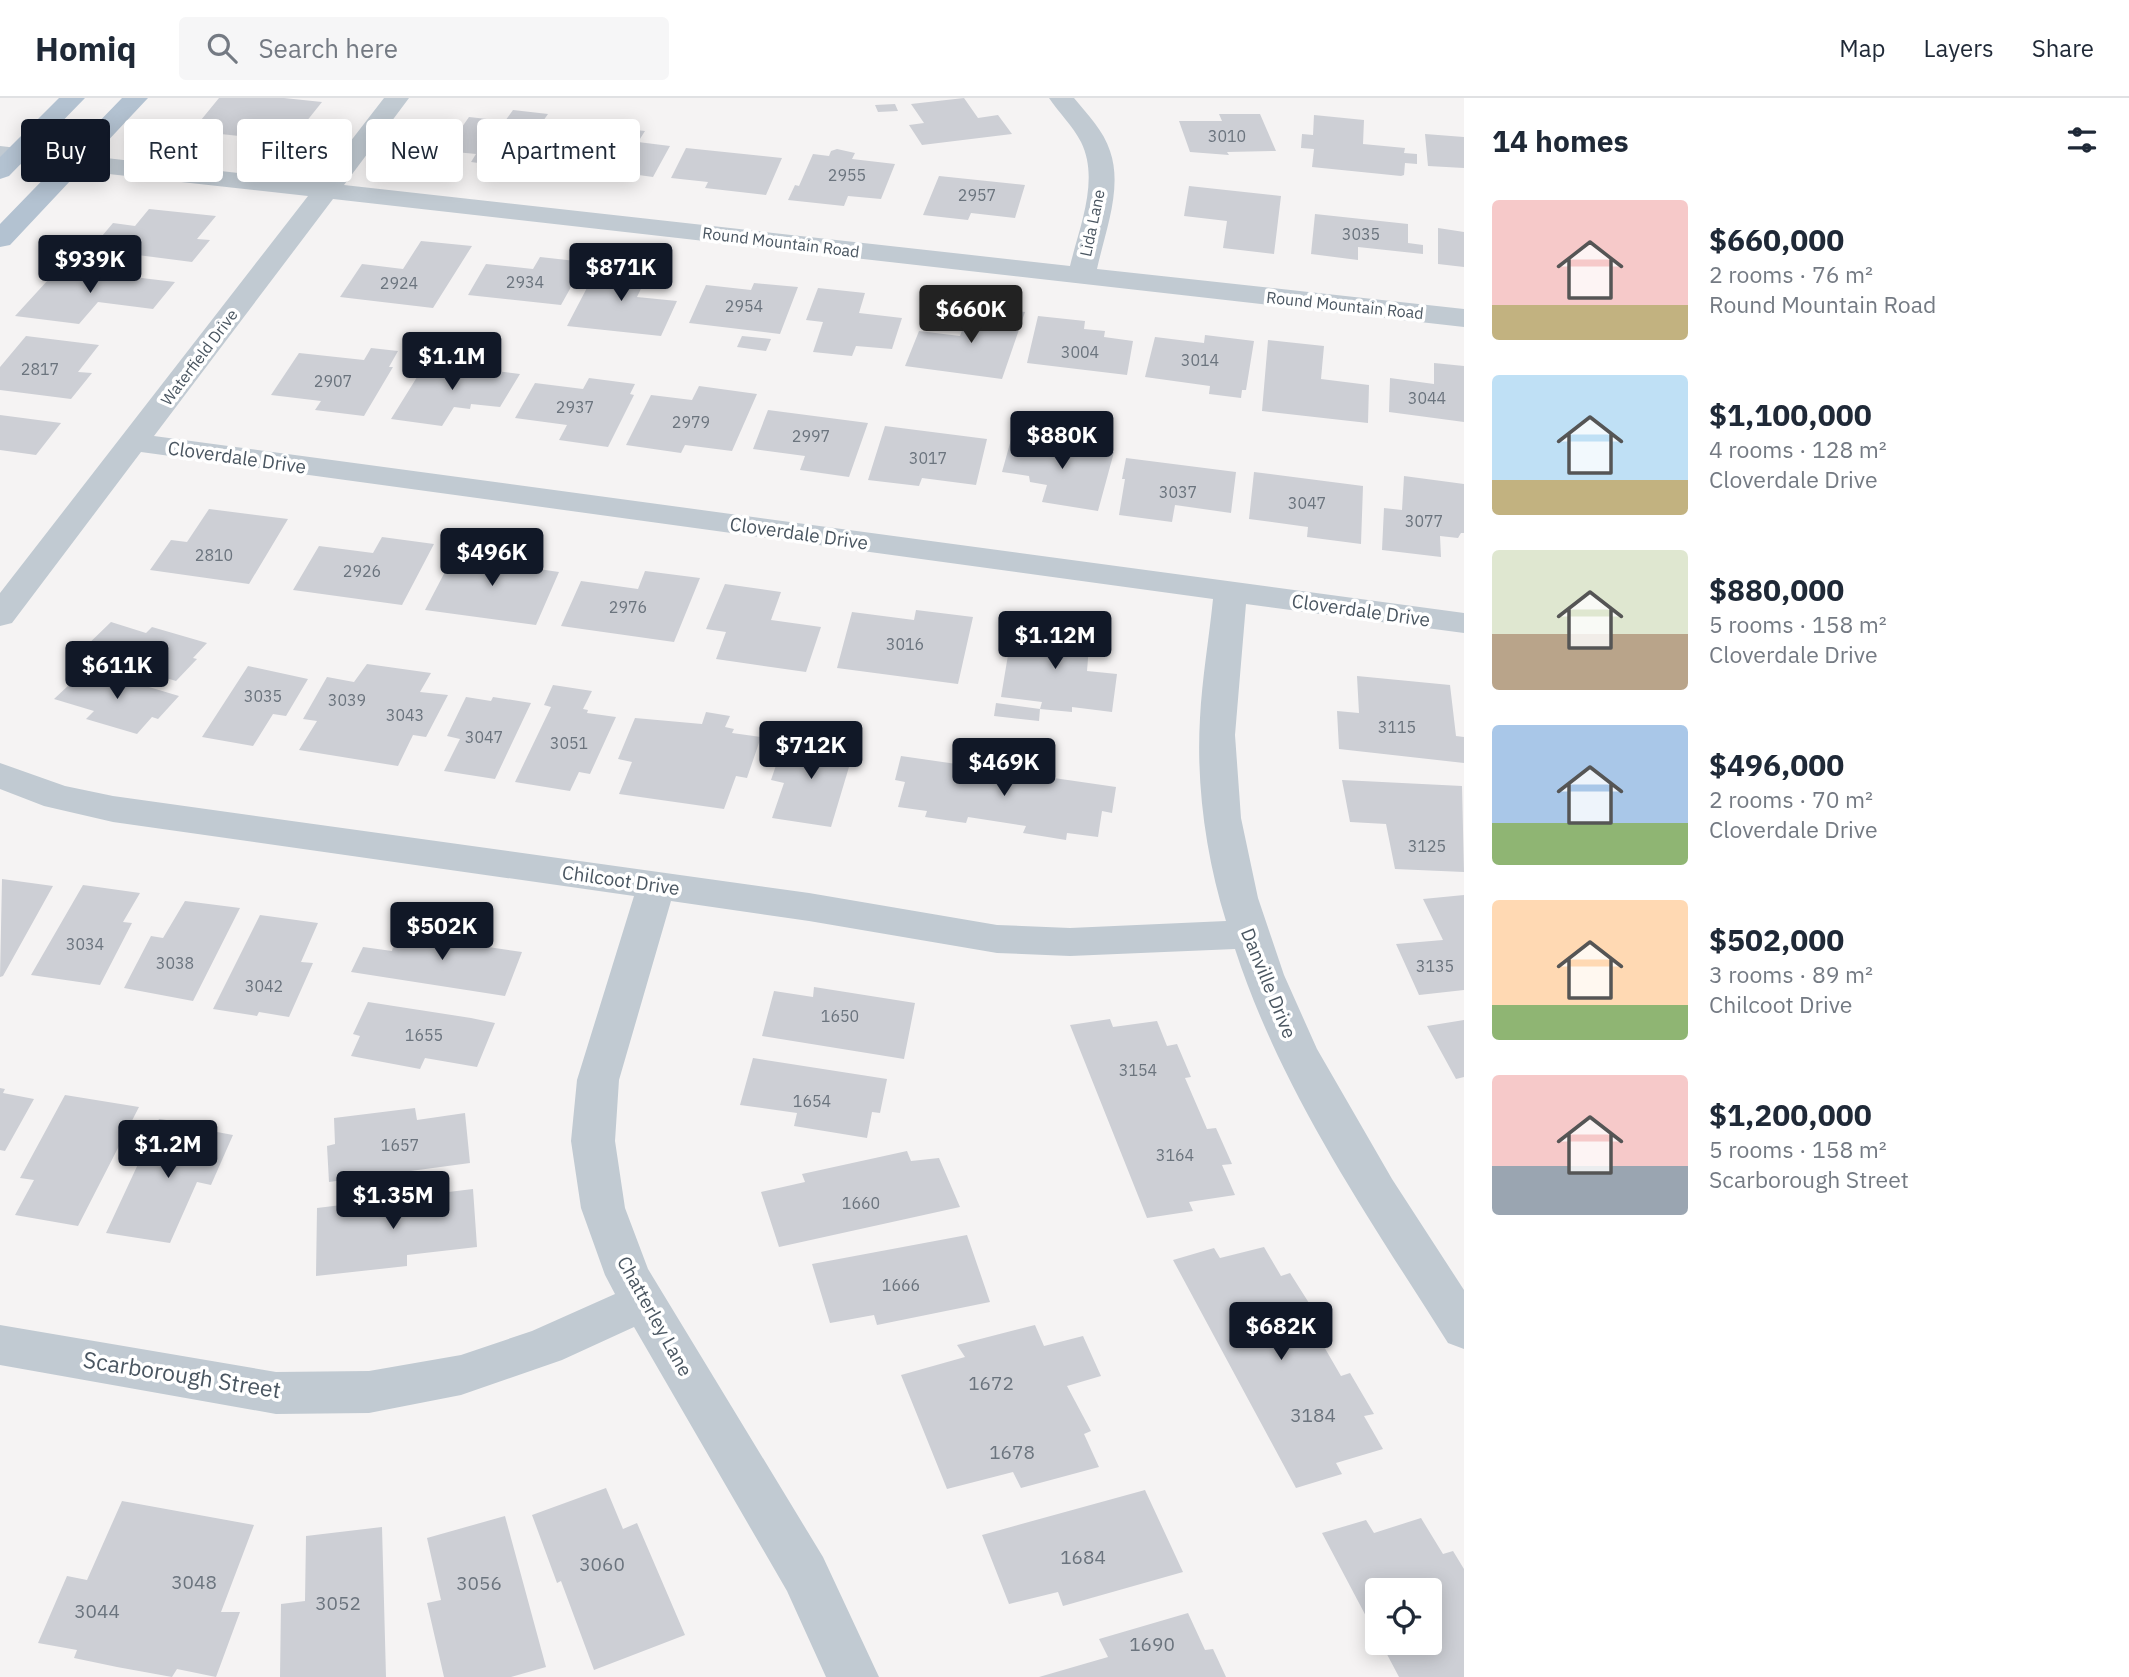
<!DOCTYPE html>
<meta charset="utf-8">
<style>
body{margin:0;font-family:"IBM Plex Sans",sans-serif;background:#f6f6f7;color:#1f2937;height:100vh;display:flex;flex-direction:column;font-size:26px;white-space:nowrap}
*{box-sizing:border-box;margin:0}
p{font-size:23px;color:#747a83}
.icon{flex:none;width:38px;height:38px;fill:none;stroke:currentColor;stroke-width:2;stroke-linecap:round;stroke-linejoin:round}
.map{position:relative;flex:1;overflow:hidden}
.sheet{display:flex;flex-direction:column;background:#fff;width:665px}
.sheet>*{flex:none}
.hud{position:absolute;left:21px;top:21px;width:665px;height:63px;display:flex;gap:14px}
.buttons{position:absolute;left:1365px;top:1480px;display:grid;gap:14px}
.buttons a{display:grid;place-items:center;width:77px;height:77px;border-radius:7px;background:#fff;box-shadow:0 4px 18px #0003;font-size:35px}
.price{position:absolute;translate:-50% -60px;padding:0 16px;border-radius:7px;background:#111827;color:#fff;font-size:23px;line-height:46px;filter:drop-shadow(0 2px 4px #0008)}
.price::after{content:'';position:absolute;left:50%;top:42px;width:21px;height:16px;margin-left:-10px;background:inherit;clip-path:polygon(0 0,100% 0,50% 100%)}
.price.current{background:#222;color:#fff}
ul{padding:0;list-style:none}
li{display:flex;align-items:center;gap:21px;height:175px;padding:0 28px}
li span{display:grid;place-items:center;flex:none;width:196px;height:140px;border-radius:7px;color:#555}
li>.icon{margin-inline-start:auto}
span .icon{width:84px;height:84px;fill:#fffc;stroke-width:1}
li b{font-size:30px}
h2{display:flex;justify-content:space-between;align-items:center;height:84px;padding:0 28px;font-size:30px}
.chip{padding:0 24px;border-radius:7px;background:#fff;box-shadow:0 4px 18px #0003;font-size:24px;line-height:63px}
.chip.current{background:#111827;color:#fff}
header{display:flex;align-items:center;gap:42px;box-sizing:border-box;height:98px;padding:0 35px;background:#fff;border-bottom:2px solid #e0e1e3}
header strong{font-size:33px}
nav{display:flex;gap:38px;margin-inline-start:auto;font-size:24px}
.search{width:490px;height:63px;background:#f6f6f7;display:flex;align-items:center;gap:18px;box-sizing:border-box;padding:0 24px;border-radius:7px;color:#747a83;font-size:26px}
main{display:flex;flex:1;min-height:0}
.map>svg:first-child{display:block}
</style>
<header>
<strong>Homiq</strong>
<div class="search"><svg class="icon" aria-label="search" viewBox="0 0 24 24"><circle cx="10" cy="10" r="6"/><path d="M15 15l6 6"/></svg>Search here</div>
<nav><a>Map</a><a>Layers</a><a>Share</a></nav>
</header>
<main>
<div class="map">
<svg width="1464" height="1579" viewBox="0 0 1464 1579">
<rect width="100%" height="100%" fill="#f5f3f3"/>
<path fill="#cdcfd5" d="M 219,0 L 284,0 L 322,4 L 302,29 L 271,25 L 258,40 L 192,33 Z
M 964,0 L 978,20 L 998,17 L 1012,36 L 922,47 L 909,27 L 924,25 L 911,6 Z
M 895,6 L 898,13 L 878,14 L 875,7 Z
M 513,12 L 548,16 L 541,26 L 548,27 L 522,71 L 471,64 L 476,56 L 445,53 L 469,19 L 505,23 Z
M 1219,16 L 1260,16 L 1276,53 L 1227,54 L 1229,57 L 1190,54 L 1179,23 L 1222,23 Z
M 1314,17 L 1364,22 L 1363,46 L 1405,50 L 1404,55 L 1417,56 L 1417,66 L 1405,65 L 1404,77 L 1401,78 L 1312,69 L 1314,51 L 1301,50 L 1302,36 L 1313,37 Z
M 609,29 L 645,33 L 638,44 L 670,48 L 653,79 L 617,74 L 613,81 L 557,75 L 570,55 L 585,57 L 595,41 L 601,41 Z
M 1425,36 L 1464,39 L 1464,70 L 1428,68 Z
M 686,50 L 763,58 L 782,60 L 766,97 L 705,90 L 708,84 L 671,80 Z
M 837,51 L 855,55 L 852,61 L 895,66 L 881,101 L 848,98 L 844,108 L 788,102 L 795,87 L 799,88 L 813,56 L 829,58 L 831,53 Z
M 939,78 L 1025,87 L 1015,120 L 971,115 L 968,122 L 923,117 Z
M 1189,88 L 1281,98 L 1274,156 L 1223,150 L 1227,123 L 1184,118 Z
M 149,111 L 216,118 L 197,141 L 210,142 L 192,164 L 91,151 L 113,125 L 135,128 Z
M 1315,116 L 1408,126 L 1408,145 L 1423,147 L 1423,156 L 1358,149 L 1358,162 L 1311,156 Z
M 1438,130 L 1464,134 L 1464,169 L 1438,166 Z
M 421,143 L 472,148 L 433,210 L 340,199 L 362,166 L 403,171 Z
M 540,159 L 585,164 L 561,207 L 468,197 L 486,166 L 533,171 Z
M 601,163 L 637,167 L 635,170 L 650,172 L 637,199 L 677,203 L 661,238 L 567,228 Z
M 59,170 L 175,184 L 153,211 L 98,204 L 79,226 L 15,218 Z
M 754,185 L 798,189 L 780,236 L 689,225 L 706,187 L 751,192 Z
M 818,190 L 865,195 L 859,215 L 902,220 L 892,251 L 856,248 L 852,258 L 813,254 L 823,224 L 806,222 Z
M 971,208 L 1025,214 L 1002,281 L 905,268 L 919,233 L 960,238 Z
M 1038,218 L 1085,223 L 1084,231 L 1105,233 L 1104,239 L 1133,243 L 1127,277 L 1027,265 Z
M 1205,237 L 1254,243 L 1246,292 L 1242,292 L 1241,300 L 1209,296 L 1210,288 L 1145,279 L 1155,239 L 1204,245 Z
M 26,238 L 99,247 L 78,274 L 92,275 L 71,301 L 0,292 L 0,269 Z
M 742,238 L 771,241 L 766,253 L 737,249 Z
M 1268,242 L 1324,248 L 1321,281 L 1369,287 L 1368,325 L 1262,313 Z
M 371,250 L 398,253 L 389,269 L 393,269 L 364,318 L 315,312 L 321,303 L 271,297 L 299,255 L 364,262 Z
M 427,263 L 444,266 L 520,276 L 500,309 L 471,306 L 470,311 L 454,309 L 442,328 L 391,321 Z
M 1434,265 L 1464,268 L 1464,324 L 1389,314 L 1390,280 L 1434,286 Z
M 589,280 L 635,286 L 630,296 L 634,297 L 608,349 L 559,342 L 567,327 L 515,320 L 535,285 L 583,291 Z
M 699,288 L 757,296 L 732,353 L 685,347 L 681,355 L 626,347 L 651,297 L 692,302 Z
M 768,312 L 868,325 L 849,379 L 800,372 L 805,358 L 753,351 Z
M 0,317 L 61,325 L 36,357 L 0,352 Z
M 885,328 L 987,341 L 976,387 L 922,380 L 919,388 L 868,382 Z
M 1012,338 L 1114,354 L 1098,413 L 1042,404 L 1047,387 L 1030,384 L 1029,378 L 1002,374 Z
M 1126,360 L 1236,374 L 1231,415 L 1175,407 L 1172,424 L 1119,417 L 1125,381 L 1122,381 Z
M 1254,374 L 1363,388 L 1361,446 L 1307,439 L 1308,429 L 1249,421 Z
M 1404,378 L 1464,386 L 1464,435 L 1461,435 L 1458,440 L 1440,438 L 1441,459 L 1382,452 L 1384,410 L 1402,412 Z
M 209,411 L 288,421 L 249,486 L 150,472 L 171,442 L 187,444 Z
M 382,439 L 434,446 L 402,507 L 293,492 L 319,448 L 373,455 Z
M 458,449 L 511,456 L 505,466 L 559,474 L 536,527 L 425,512 Z
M 645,473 L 700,480 L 674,544 L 561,528 L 581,483 L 638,491 Z
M 725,486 L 781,494 L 771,522 L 821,529 L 806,574 L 716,561 L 726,534 L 706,531 Z
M 916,512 L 973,519 L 958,586 L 837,570 L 852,514 L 914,522 Z
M 111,524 L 146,535 L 152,529 L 207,545 L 193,560 L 197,561 L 176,583 L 80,554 Z
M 1013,527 L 1090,536 L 1087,573 L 1117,576 L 1112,614 L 1072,609 L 1072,614 L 1040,611 L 1042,604 L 1001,599 Z
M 367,566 L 431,575 L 420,594 L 448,597 L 426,639 L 413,637 L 398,668 L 299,652 L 317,623 L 303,621 L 327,579 L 354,584 Z
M 248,568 L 308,581 L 286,618 L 273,616 L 253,648 L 202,639 Z
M 86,571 L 92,572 L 179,598 L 158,621 L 152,619 L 137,636 L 86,621 L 94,613 L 54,601 Z
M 1357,578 L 1450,587 L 1456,638 L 1464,639 L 1464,665 L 1339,651 L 1337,613 L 1359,615 Z
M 553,587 L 592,593 L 583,611 L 588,612 L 587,615 L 616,619 L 590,676 L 579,674 L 570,693 L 515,684 L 551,609 L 544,607 Z
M 466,599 L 491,603 L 493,599 L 531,605 L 495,681 L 444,673 L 460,641 L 447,638 Z
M 996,605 L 1040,611 L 1039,623 L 994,618 Z
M 706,614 L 730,618 L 725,629 L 734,631 L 732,635 L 761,639 L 747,680 L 736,678 L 724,711 L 619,696 L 632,664 L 618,661 L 635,620 L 702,626 Z
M 785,641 L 855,649 L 831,729 L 772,720 L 784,685 L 771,682 Z
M 901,658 L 1116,689 L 1112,715 L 1102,713 L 1098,739 L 1067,735 L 1066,742 L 1023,735 L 1026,728 L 968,719 L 966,725 L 925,719 L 927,713 L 898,709 L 905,684 L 895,682 Z
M 1342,682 L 1462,688 L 1464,774 L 1395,771 L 1386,726 L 1350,724 Z
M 2,781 L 53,788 L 3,878 L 0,879 Z
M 83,787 L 140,795 L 123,824 L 132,825 L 100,887 L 31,877 Z
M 1464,797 L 1464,892 L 1419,897 L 1396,846 L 1443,842 L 1423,801 Z
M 185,803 L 240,810 L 193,903 L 124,890 L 151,838 L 163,840 Z
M 260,817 L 318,825 L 301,864 L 313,865 L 289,919 L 259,914 L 257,918 L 213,911 Z
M 406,828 L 471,838 L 468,846 L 522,854 L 505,898 L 351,874 L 363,849 L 392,853 L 393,849 L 396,850 Z
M 814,889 L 915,905 L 904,961 L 762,938 L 774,893 L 813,899 Z
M 368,904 L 471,920 L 495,925 L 477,969 L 425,960 L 420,971 L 351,958 L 360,938 L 353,936 Z
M 1110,921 L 1113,929 L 1157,923 L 1167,948 L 1177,946 L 1191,979 L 1185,980 L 1207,1031 L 1216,1030 L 1232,1066 L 1222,1067 L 1235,1097 L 1189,1104 L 1193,1113 L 1147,1120 L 1070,927 Z
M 1464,922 L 1464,979 L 1456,981 L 1427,928 Z
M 753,960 L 887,981 L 880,1015 L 872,1014 L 867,1040 L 794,1028 L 797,1015 L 740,1007 Z
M 0,990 L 5,991 L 3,995 L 34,1001 L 5,1053 L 0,1052 Z
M 65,997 L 139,1009 L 78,1128 L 15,1117 L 34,1082 L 20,1080 Z
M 415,1010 L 417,1022 L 465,1015 L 470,1065 L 329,1084 L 327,1048 L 335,1046 L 334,1020 Z
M 159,1021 L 203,1027 L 201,1031 L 233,1037 L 211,1087 L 197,1084 L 170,1145 L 106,1135 Z
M 907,1053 L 911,1063 L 939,1060 L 960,1109 L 779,1149 L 761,1094 L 805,1084 L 802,1076 Z
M 473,1091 L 477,1149 L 407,1157 L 407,1168 L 316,1178 L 317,1110 Z
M 967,1137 L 990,1204 L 877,1227 L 874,1217 L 830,1225 L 812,1166 Z
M 1264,1149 L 1281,1178 L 1290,1175 L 1309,1205 L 1313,1213 L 1305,1216 L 1341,1278 L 1350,1275 L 1374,1316 L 1364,1318 L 1383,1351 L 1336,1365 L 1342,1376 L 1296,1390 L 1173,1162 L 1214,1150 L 1220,1160 Z
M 1035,1227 L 1044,1248 L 1083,1238 L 1101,1278 L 1067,1288 L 1091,1333 L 1084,1336 L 1099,1369 L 1021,1390 L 1013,1374 L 947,1391 L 901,1277 L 965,1259 L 957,1247 Z
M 606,1390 L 623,1431 L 637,1425 L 685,1537 L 594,1572 L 561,1483 L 557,1485 L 532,1417 Z
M 1145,1392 L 1183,1474 L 1063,1508 L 1058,1494 L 1009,1506 L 982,1437 Z
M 122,1403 L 254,1427 L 221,1514 L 240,1514 L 216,1579 L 177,1571 L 172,1579 L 117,1569 L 74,1560 L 77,1552 L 38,1545 L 67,1478 L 87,1482 Z
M 505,1418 L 546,1569 L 511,1579 L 444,1579 L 427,1505 L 441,1502 L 427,1440 Z
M 1421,1420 L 1443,1456 L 1453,1453 L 1464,1471 L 1464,1579 L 1399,1579 L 1381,1545 L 1430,1545 L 1430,1493 L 1377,1493 L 1377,1539 L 1322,1435 L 1366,1422 L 1374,1435 Z
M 382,1429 L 386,1579 L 280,1579 L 281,1506 L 305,1503 L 306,1438 Z
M 1188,1515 L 1205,1552 L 1213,1551 L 1226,1579 L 1039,1579 L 1108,1559 L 1099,1541 Z"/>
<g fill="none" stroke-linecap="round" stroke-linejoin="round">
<path fill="#c1cad2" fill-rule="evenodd" d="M 384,0 L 409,0 L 344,87 L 1070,168 C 1079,130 1100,82 1081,44 C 1073,28 1059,15 1049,0 L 1074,0 C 1087,16 1104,33 1110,53 C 1123,90 1105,134 1097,171 L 1464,211 L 1464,229 L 333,101 L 154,338 L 1464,515 L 1464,535 L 1246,506 L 1235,637 L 1241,720 L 1258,800 L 1284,877 L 1317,951 L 1392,1081 L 1464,1192 L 1464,1251 L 1448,1245 C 1369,1120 1281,993 1235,851 L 1070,858 L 997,855 L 809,823 L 671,803 L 619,982 L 615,1043 L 625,1110 L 648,1171 L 823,1459 L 879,1579 L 826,1579 L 787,1493 L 634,1229 L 562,1262 L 461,1297 L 369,1315 L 276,1316 L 0,1267 L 0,1227 L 276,1274 L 369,1273 L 461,1257 L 532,1233 L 615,1196 L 605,1177 L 581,1110 L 571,1043 L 577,982 L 634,798 L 113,724 L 44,708 L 0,691 L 0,665 L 65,688 L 113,698 L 809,795 L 997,827 L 1070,830 L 1226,823 C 1206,759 1196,687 1200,620 C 1202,580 1209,541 1213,501 L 141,354 L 12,525 L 0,528 L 0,495 L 308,98 L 0,64 L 0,48 L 319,84 Z"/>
<path fill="#b3c2d1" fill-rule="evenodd" d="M 59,0 L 85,0 L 9,78 L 0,81 L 0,59 Z
M 122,0 L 148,0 L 10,147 L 0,149 L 0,126 Z"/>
</g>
<g text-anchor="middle" stroke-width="7" stroke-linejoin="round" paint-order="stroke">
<g font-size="16" fill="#6b747e">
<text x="1227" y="44">3010</text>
<text x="847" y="83">2955</text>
<text x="977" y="103">2957</text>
<text x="1361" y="142">3035</text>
<text x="525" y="190">2934</text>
<text x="399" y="191">2924</text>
<text x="744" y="214">2954</text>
<text x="1080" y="260">3004</text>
<text x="1200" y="268">3014</text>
<text x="40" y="277">2817</text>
<text x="333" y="289">2907</text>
<text x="1427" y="306">3044</text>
<text x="575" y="315">2937</text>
<text x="691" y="330">2979</text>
<text x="811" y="344">2997</text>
<text x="928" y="366">3017</text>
<text x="1178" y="400">3037</text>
<text x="1307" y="411">3047</text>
<text x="1424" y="429">3077</text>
<text x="214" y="463">2810</text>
<text x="362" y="479">2926</text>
<text x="628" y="515">2976</text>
<text x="905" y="552">3016</text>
<text x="263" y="604">3035</text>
<text x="347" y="608">3039</text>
<text x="405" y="623">3043</text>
<text x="1397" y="635">3115</text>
<text x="484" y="645">3047</text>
<text x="569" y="651">3051</text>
<text x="1427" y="754">3125</text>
<text x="85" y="852">3034</text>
<text x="175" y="871">3038</text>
<text x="1435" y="874">3135</text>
<text x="264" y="894">3042</text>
<text x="840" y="924">1650</text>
<text x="424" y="943">1655</text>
<text x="1138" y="978">3154</text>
<text x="812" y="1009">1654</text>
<text x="400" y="1053">1657</text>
<text x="1175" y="1063">3164</text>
<text x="861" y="1111">1660</text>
<text x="901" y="1193">1666</text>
</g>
<g font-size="16" fill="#4a5661" stroke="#fff">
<text transform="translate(1092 125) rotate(-78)" y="6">Lida Lane</text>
<text transform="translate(781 144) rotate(7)" y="6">Round Mountain Road</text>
<text transform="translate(1345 207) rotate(6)" y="6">Round Mountain Road</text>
<text transform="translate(199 259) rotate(-53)" y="6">Waterfield Drive</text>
</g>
<g font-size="19" fill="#4a5661" stroke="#fff">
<text transform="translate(237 359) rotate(8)" y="7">Cloverdale Drive</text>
<text transform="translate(799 435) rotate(8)" y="7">Cloverdale Drive</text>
<text transform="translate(1361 512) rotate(8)" y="7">Cloverdale Drive</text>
<text transform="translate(621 782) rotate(8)" y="7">Chilcoot Drive</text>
<text transform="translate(1269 885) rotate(68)" y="7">Danville Drive</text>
<text transform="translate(655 1218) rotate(61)" y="7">Chatterley Lane</text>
</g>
<g font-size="19" fill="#6b747e">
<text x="991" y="1292">1672</text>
<text x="1313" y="1324">3184</text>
<text x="1012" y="1361">1678</text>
<text x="1083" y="1466">1684</text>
<text x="602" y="1473">3060</text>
<text x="194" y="1491">3048</text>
<text x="479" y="1492">3056</text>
<text x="338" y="1512">3052</text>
<text x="97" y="1520">3044</text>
<text x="1152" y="1553">1690</text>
</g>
<g font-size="23" fill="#4a5661" stroke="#fff">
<text transform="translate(182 1277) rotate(9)" y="8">Scarborough Street</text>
</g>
</g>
</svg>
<div class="buttons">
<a><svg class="icon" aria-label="locate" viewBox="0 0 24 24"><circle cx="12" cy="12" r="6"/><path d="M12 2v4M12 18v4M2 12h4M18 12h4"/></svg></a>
</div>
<b class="price" style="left:90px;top:197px">$939K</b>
<b class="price" style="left:621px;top:205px">$871K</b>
<b class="price current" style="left:971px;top:247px">$660K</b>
<b class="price" style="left:452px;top:294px">$1.1M</b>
<b class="price" style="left:1062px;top:373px">$880K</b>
<b class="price" style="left:492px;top:490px">$496K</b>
<b class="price" style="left:1055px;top:573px">$1.12M</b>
<b class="price" style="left:117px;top:603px">$611K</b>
<b class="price" style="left:811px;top:683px">$712K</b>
<b class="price" style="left:1004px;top:700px">$469K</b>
<b class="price" style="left:442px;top:864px">$502K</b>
<b class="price" style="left:168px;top:1082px">$1.2M</b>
<b class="price" style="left:393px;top:1133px">$1.35M</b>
<b class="price" style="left:1281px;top:1264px">$682K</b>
<div class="hud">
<a class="chip current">Buy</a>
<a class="chip">Rent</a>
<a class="chip">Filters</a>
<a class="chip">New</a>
<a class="chip">Apartment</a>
</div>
</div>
<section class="sheet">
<h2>14 homes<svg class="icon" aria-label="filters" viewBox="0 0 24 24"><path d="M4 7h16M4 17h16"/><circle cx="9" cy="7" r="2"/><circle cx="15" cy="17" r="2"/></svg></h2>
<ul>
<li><span style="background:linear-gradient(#f6c9c9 75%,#c2b280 0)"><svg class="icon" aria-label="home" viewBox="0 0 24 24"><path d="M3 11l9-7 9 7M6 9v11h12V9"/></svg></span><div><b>$660,000</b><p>2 rooms · 76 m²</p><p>Round Mountain Road</p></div></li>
<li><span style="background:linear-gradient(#bfe0f5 75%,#c2b280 0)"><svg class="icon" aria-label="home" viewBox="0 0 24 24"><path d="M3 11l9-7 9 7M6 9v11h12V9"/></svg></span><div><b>$1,100,000</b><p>4 rooms · 128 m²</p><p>Cloverdale Drive</p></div></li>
<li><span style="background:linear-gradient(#dfe7d0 60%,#b9a48a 0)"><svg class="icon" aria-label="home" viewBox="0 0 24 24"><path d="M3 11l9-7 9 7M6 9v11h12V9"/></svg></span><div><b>$880,000</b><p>5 rooms · 158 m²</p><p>Cloverdale Drive</p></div></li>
<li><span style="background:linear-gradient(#a9c7e8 70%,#8fb573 0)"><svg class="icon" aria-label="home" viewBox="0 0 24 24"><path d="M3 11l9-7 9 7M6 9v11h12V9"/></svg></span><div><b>$496,000</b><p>2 rooms · 70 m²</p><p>Cloverdale Drive</p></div></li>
<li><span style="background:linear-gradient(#ffd9b3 75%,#8fb573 0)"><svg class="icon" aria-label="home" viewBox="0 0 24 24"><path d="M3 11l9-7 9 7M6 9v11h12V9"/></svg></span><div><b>$502,000</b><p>3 rooms · 89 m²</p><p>Chilcoot Drive</p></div></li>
<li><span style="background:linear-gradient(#f6c9c9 65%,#9aa5b1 0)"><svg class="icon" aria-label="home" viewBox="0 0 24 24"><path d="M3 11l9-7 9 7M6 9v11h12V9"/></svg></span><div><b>$1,200,000</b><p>5 rooms · 158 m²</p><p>Scarborough Street</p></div></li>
</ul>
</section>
</main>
